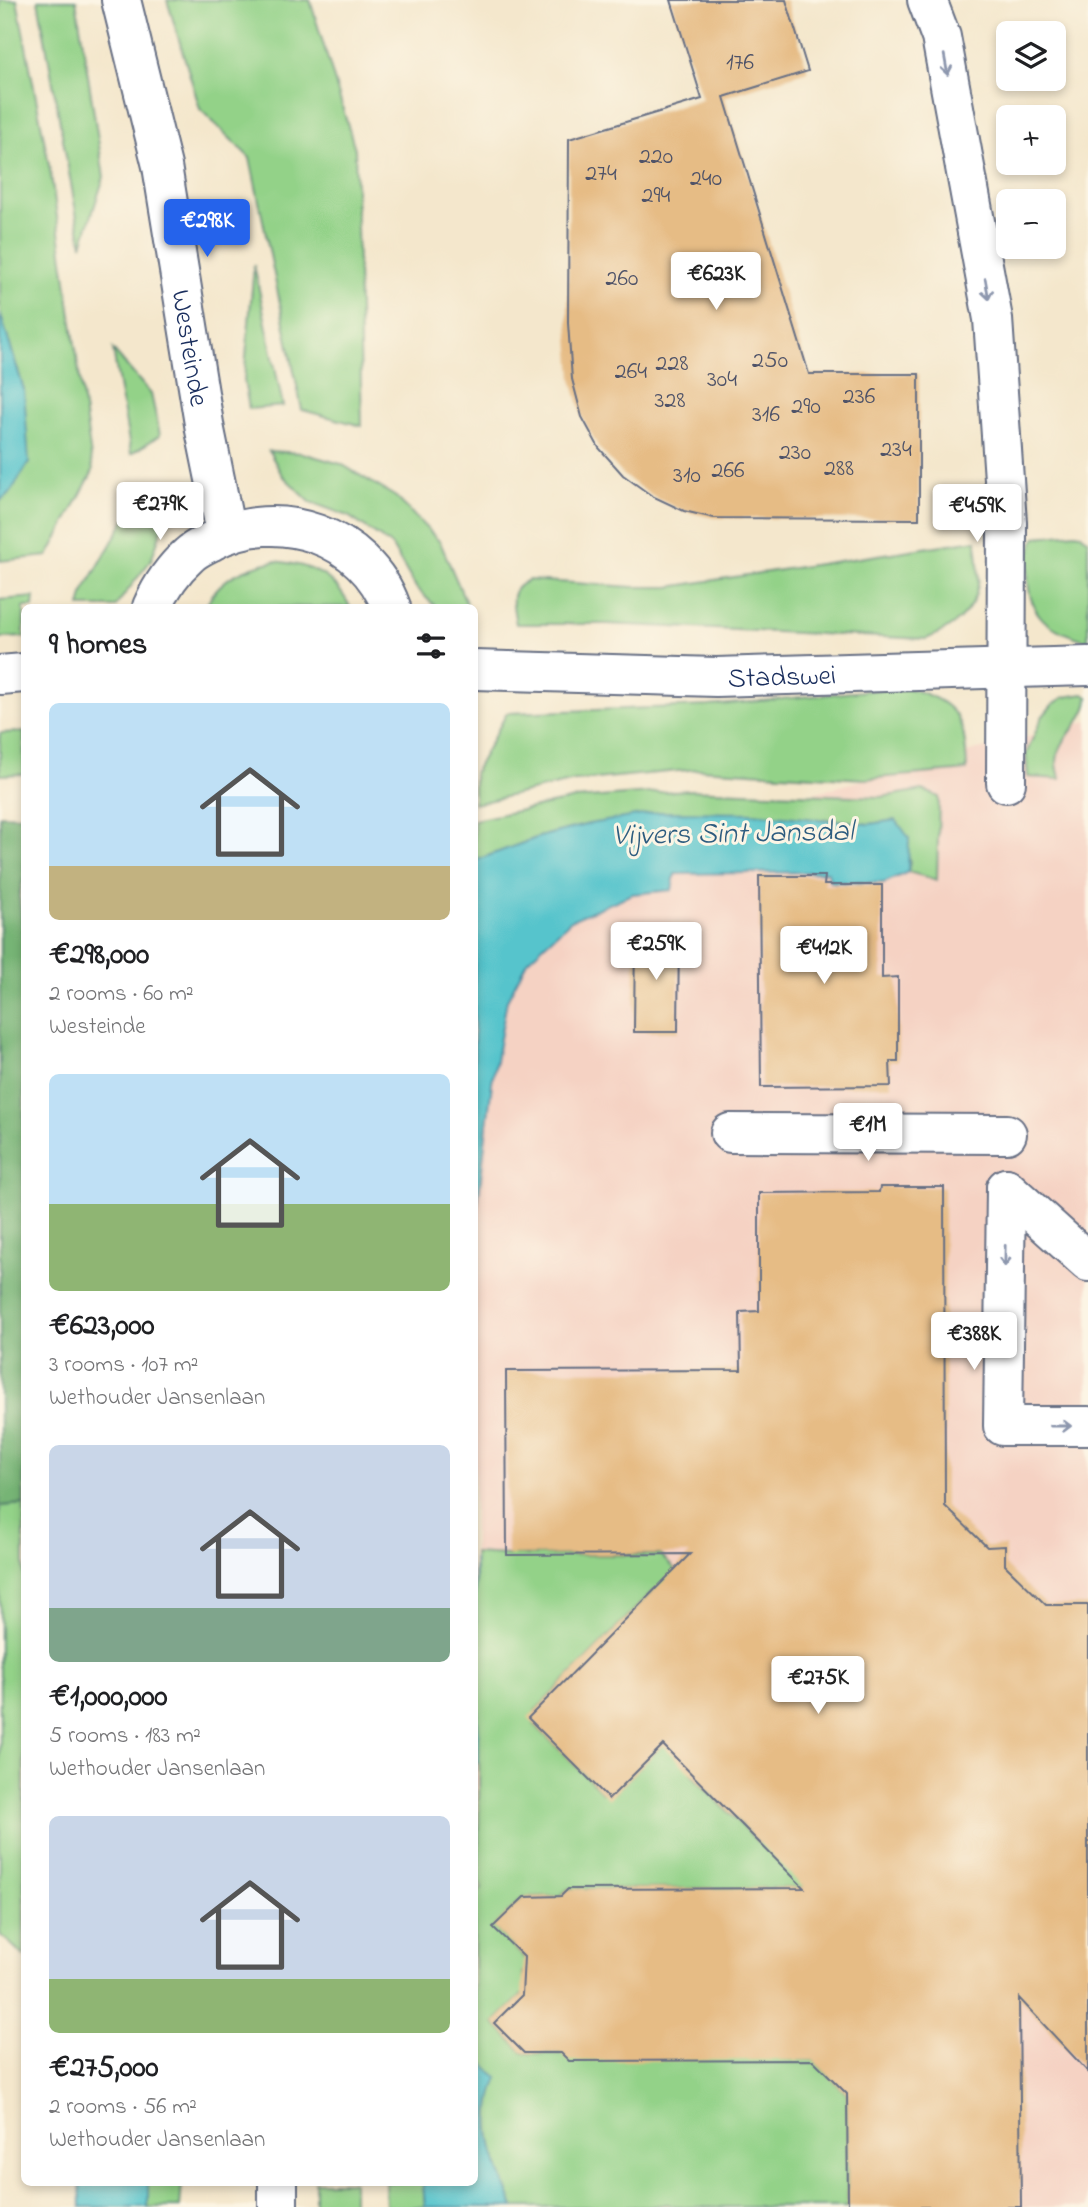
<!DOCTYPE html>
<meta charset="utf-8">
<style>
body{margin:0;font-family:"Indie Flower",sans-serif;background:#f2f2f2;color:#202124;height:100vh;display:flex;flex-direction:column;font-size:26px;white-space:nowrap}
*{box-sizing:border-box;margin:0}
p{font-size:23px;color:#757577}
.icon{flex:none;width:38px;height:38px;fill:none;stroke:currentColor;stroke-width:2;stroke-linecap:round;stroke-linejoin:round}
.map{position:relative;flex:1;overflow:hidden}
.details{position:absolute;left:21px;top:604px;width:457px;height:1582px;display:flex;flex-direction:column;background:#fff;border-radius:10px;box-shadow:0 4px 10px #0003}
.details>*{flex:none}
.fabs{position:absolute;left:996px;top:21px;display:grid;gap:14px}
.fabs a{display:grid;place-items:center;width:70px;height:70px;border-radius:10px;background:#fff;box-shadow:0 4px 10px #0003;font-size:35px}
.price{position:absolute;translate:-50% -60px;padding:0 16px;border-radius:7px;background:#fff;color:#222;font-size:23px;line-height:46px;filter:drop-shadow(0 2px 4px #0008)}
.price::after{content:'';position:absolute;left:50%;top:42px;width:21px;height:16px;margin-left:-10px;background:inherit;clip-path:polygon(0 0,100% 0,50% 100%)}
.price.current{background:#2563eb;color:#fff}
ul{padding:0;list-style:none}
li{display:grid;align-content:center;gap:14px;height:371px;padding:0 28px}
li span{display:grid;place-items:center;height:217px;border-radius:10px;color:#555}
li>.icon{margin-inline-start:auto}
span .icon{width:126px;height:126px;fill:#fffc;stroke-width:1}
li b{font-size:30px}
h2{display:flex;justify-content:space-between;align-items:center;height:84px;padding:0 28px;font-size:30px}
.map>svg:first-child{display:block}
</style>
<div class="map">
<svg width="1088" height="2207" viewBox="0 0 1088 2207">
<rect width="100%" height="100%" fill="#fcf5e5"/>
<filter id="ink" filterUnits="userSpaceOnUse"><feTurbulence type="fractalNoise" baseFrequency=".0143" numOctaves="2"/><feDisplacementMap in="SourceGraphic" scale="14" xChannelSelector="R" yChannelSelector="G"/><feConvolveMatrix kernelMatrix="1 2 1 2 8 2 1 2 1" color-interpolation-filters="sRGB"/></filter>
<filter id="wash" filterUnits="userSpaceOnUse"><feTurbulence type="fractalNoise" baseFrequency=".00686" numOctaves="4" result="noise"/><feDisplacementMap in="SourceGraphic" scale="28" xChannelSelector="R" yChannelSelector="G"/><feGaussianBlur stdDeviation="1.57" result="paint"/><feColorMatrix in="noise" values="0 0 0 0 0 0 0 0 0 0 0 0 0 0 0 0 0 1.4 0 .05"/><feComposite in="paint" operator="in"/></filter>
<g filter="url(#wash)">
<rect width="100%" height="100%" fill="#f4e7cc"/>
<path fill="#f5d2c3" d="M 1088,721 L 1088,2207 L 461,2207 L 474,2182 L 474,931 L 673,830 Z"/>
<path fill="#93d288" stroke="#578073" stroke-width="2" d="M 0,0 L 17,0 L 51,175 L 93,471 L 48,556 L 0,561 L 0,501 L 11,491 L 25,416 L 24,390 L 0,313 Z
M 38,0 L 76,0 L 104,177 L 82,245 Z
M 167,0 L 310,0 L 355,149 L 362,426 L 302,410 L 250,158 L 200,109 Z
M 254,265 L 283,406 L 249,409 L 244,380 Z
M 113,350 L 151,394 L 160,435 L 131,454 Z
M 269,451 L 302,453 L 341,464 L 396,497 L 440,542 L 468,607 L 436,607 L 417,589 L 391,545 L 348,516 L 310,502 L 282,475 Z
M 164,487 L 165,520 L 151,560 L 115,607 L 80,607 L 84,591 L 127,516 Z
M 1075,533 L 1081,534 L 1088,540 L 1088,641 C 1072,636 1051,630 1040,616 C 1024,596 1025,558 1036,537 Z
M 976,540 C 977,554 980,572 978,585 C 973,614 951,629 926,639 L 607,624 L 516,624 C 513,603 506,590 529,580 L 633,587 L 669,587 Z
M 275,561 C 310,565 334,574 350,607 L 206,607 C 217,578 246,567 275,561 Z
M 34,597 L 33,607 L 24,607 L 24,637 L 0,638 L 0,600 Z
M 905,687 C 958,703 965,716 967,770 L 865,779 L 699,769 L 575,781 L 474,804 L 474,773 L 507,713 L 709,706 Z
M 1084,694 L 1088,697 C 1088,722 1058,736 1057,762 C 1057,767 1059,773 1060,779 L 1028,777 L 1026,754 L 1042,717 L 1052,705 L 1064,697 Z
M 24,732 L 24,774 L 0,775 L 0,733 Z
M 687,790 L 881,797 L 923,790 L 939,797 L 937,880 L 908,872 L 910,862 L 896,820 L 869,824 L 831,819 L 589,824 L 539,837 L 474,861 L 474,820 L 575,799 Z
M 24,1504 L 24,1956 L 0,1934 L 0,1506 Z
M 474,1553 L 507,1555 L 660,1555 L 683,1577 L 652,1592 L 535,1711 L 534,1724 L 602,1792 L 614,1793 L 734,1673 L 749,1716 L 691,1774 L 759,1843 L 783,1821 L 821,1888 L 568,1889 L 560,1896 L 524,1897 L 494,1927 L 530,1964 L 523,1972 L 523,1978 L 531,1986 L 494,2023 L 524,2053 L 814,2060 L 847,2094 L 848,2207 L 676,2207 L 667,2204 L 648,2207 L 514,2207 C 496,2162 478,2125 497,2078 L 474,2054 L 474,1896 L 482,1889 L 479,1881 L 479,1762 Z
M 148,2182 L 182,2182 L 180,2207 L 148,2207 Z
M 315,2182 L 353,2182 L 353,2207 L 315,2207 Z
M 385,2182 L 423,2182 L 425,2207 L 386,2207 Z"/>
<path fill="#76b474" stroke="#487269" stroke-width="2" d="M 0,815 L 24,816 L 24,877 L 19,895 L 24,939 L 24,1504 L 0,1506 Z"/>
<path fill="#56c4cc" stroke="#387a95" stroke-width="2" d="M 0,313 L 24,390 L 29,463 L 11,491 L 0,501 Z
M 659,812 L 751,813 L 869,824 L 896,820 L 909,838 L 908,872 L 884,883 L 830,882 L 828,872 L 675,874 L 672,890 L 632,894 L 571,920 L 527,961 L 507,1000 L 492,1083 L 474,1237 L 474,861 L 539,837 L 589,824 Z
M 474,1557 L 479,1762 L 474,1764 Z
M 474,2054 L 498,2078 C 478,2125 496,2163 514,2207 L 425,2207 L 423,2182 L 474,2182 Z
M 80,2182 L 148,2182 L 148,2207 L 81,2207 Z"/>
<g id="blocks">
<path fill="#e6bc85" d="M 671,0 L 786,0 L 808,71 L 724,97 L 809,374 L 919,374 L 919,519 L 714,518 L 684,511 L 652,496 L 623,475 L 599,448 L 582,417 L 572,379 L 568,323 L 569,139 L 702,99 Z
M 759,876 L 825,876 L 824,885 L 882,885 L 882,978 L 898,977 L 898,1061 L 890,1061 L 891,1086 L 761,1087 Z
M 635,931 L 679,932 L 678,1032 L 634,1032 Z
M 880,1187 L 944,1187 L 945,1506 L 987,1547 L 1005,1546 L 1005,1565 L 1046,1605 L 1088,1605 L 1088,2072 L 1019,1998 L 1021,2207 L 848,2207 L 847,2094 L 813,2060 L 569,2061 L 561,2053 L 524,2053 L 494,2023 L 522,1995 L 524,1957 L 493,1927 L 524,1897 L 561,1896 L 568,1889 L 804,1888 L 663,1745 L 609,1799 L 528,1718 L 690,1554 L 507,1555 L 506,1371 L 741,1370 L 740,1312 L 759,1311 L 759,1193 L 879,1192 Z"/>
</g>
</g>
<g filter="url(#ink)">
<use href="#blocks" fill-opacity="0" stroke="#676f84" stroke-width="2"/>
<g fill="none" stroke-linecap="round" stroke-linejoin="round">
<defs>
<g id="minor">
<path id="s1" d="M 121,0 L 162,166 L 205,430 L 226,533"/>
<path d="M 927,0 L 941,37 L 993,319 L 1007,523 L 1006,783"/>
<path d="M 152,607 C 161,587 172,570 189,555 C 195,549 204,545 212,541 C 277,505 366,536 391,607"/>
<path id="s2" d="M 474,670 L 716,677 L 1088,666"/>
<path d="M 0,675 L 24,673"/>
<path d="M 730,1133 L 1007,1134"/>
<path d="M 1006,1188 L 1003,1426 L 1088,1426"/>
<path d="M 1006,1188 L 1088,1262"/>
<path d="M 278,2207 L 278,2182"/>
</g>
</defs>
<use href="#minor" stroke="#676f84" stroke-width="42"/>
<use href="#minor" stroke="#fff" stroke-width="38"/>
</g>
<defs><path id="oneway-shaft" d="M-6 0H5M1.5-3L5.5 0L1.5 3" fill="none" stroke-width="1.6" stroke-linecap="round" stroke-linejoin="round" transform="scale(1.75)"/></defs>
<g stroke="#8d97ae">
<use href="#oneway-shaft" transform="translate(946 65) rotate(80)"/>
<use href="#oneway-shaft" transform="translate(987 289) rotate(80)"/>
<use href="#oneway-shaft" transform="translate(1005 1256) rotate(91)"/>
<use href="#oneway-shaft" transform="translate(1061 1426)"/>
</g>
</g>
<g text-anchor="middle" stroke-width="6" stroke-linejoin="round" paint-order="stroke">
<g font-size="24" fill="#4e5268">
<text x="740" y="69">176</text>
<text x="656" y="163">220</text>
<text x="601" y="180">274</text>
<text x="706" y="185">240</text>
<text x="656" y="202">294</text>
<text x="622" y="285">260</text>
<text x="770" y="367">250</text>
<text x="672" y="370">228</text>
<text x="631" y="378">264</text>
<text x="722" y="386">304</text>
<text x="859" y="403">236</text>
<text x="670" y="407">328</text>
<text x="806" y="413">290</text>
<text x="766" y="421">316</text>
<text x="896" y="456">234</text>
<text x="795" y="459">230</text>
<text x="839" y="475">288</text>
<text x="728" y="477">266</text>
<text x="687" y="482">310</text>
</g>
<g font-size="28" fill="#1b2f5e" stroke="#fcf5e5">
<text dy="10" stroke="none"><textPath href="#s1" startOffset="355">Westeinde</textPath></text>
<text dy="10" stroke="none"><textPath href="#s2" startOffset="308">Stadswei</textPath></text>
</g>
<g font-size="30" font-style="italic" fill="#2d5c7f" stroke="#fcf5e5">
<text transform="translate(733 832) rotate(-1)" y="10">Vijvers Sint Jansdal</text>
</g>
</g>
</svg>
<div class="fabs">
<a><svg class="icon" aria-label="layers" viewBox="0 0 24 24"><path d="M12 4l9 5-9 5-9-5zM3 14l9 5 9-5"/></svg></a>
<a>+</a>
<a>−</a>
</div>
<b class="price current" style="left:207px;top:259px">€298K</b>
<b class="price" style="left:716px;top:312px">€623K</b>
<b class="price" style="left:160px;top:542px">€279K</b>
<b class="price" style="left:977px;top:544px">€459K</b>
<b class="price" style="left:656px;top:982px">€259K</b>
<b class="price" style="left:824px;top:986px">€412K</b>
<b class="price" style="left:868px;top:1163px">€1M</b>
<b class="price" style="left:974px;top:1372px">€388K</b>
<b class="price" style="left:818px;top:1716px">€275K</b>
<section class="details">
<h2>9 homes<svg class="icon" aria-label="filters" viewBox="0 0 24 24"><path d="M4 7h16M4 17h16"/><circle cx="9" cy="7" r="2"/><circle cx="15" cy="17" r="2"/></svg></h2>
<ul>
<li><span style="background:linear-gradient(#bfe0f5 75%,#c2b280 0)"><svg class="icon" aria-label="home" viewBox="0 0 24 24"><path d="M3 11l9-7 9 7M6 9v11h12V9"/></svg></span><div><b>€298,000</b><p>2 rooms · 60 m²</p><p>Westeinde</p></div></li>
<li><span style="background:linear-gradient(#bfe0f5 60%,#8fb573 0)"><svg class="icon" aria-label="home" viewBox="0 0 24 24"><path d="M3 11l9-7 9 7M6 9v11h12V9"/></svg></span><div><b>€623,000</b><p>3 rooms · 107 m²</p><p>Wethouder Jansenlaan</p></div></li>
<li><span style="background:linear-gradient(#c9d6e8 75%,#7fa58c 0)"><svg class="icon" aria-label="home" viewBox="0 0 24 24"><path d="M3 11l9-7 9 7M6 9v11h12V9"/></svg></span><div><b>€1,000,000</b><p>5 rooms · 183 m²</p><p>Wethouder Jansenlaan</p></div></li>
<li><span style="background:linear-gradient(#c9d6e8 75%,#8fb573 0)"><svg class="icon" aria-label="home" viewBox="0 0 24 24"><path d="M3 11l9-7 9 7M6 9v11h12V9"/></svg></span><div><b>€275,000</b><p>2 rooms · 56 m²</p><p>Wethouder Jansenlaan</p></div></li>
</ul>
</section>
</div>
